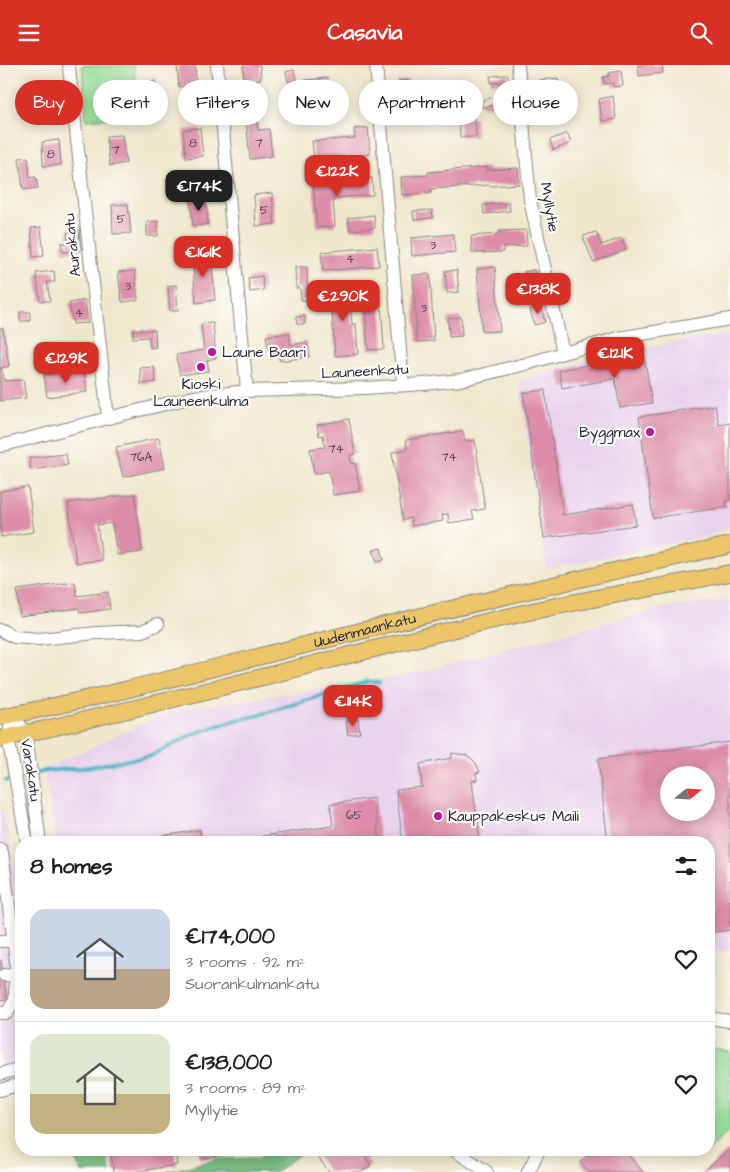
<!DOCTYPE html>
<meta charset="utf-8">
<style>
body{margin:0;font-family:"Architects Daughter",sans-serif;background:#f6f6f6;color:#202124;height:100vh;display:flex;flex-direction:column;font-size:19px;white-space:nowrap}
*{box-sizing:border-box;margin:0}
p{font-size:16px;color:#757577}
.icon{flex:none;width:28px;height:28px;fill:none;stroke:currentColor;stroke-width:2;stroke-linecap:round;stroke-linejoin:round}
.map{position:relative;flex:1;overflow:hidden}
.sheet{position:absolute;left:15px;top:771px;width:700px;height:320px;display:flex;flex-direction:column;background:#fff;border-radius:20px;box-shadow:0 2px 12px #0003}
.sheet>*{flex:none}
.hud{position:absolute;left:15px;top:15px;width:700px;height:45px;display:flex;gap:10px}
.needle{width:32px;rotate:72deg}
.tools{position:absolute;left:660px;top:701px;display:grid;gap:10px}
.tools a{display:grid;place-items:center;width:55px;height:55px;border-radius:50%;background:#fff;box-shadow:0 2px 12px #0003;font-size:25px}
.price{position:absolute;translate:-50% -42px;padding:0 11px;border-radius:10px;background:#d93025;color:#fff;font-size:16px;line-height:32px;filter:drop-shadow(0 1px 2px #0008)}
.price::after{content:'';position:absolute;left:50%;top:30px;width:15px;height:11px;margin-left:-8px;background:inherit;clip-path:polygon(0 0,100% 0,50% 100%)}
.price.active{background:#222;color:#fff}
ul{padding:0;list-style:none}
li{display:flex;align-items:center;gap:15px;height:125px;padding:0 15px}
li+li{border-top:1px solid #e0e0e0}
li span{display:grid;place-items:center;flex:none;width:140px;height:100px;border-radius:15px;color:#555}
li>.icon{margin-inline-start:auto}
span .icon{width:60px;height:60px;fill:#fffc;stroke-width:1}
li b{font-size:21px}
h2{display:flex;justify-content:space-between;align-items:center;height:60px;padding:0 15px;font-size:21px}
.pill{padding:0 18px;border-radius:22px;background:#fff;box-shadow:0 2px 12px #0003;font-size:18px;line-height:45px}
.pill.active{background:#d93025;color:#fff}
header{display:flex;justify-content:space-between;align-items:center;height:65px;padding:0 15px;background:#d93025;color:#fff;font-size:22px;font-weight:800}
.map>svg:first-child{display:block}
</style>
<header><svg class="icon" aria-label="menu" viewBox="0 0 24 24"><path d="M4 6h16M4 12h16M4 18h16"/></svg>Casavia<svg class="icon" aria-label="search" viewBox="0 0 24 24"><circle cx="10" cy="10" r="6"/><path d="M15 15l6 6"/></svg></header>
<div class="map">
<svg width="730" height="1107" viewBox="0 0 730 1107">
<rect width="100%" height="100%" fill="#fdfcf7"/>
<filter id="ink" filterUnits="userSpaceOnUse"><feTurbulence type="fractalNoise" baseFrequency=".02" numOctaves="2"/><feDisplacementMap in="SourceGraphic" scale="10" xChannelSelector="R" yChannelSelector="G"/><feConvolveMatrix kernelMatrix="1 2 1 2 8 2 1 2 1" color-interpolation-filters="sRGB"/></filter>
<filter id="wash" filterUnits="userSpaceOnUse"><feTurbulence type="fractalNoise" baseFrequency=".0096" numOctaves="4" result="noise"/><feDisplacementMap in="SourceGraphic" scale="20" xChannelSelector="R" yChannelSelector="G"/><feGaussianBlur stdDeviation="1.12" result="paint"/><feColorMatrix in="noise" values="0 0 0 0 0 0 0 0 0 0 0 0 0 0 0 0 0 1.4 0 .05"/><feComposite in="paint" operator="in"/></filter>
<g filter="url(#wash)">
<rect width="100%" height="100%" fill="#efe8cd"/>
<path fill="#e9d2ed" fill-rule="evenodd" d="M 730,269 L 730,462 L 707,471 L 546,504 L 519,316 L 611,289 L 665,279 Z
M 730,535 L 730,886 L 709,886 L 709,778 L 56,777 L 44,704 L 171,646 L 401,612 L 662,543 ZM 669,710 L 706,710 L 706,748 L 669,748 Z
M 0,744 L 6,757 L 16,815 L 13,830 L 21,854 L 21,1000 L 0,1005 Z"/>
<path fill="#94dd99" stroke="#5b806a" d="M 82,0 L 134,0 L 138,50 L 86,55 Z
M 709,983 L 730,987 L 730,1065 L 709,1084 Z"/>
<path fill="#77bc81" stroke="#4c6f5e" d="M 73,1085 L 107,1085 L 110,1107 L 81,1107 Z
M 271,1085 L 305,1085 L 276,1107 L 167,1107 L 217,1094 L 259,1093 Z"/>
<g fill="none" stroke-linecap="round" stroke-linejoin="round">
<path stroke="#43afc1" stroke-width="4" d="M 6,716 L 46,706 L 82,703 L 151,691 L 193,669 L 232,656 L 256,651 L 369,616 L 379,618"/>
</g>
<g id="blocks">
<path fill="#dd8da9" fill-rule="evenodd" d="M 177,0 L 195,0 L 196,20 L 179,22 Z
M 243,0 L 260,0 L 261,14 L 244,16 Z
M 638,0 L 662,0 L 663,8 L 639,11 Z
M 294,5 L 297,15 L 288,17 L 286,7 Z
M 621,6 L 623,21 L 613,22 L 613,18 L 604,19 L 603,12 L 609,11 L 609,8 Z
M 508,10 L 508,17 L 491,18 L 490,11 Z
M 327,13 L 331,57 L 309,59 L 305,15 Z
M 558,13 L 559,25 L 541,27 L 540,15 Z
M 408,15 L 409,25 L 399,26 L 398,16 Z
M 155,16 L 158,29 L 150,31 L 147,18 Z
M 477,27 L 477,38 L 464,39 L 464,28 Z
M 613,31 L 616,54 L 602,56 L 599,34 Z
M 493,32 L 496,39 L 483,43 L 481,36 Z
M 459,53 L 475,53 L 476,72 L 460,72 Z
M 257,54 L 258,65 L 269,64 L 272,91 L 250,94 L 246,55 Z
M 200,63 L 203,91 L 186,93 L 183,65 Z
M 368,63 L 370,89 L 314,94 L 312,76 L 355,73 L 354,64 Z
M 567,68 L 571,78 L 553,85 L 550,75 Z
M 122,70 L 126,98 L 110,101 L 106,71 Z
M 59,75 L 61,100 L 43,101 L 42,77 Z
M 28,92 L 30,113 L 36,112 L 38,123 L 23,125 L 19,93 Z
M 488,102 L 488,105 L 518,103 L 519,119 L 489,121 L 489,120 L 431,124 L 431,128 L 402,130 L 401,112 L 428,110 L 428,107 Z
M 372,113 L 373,130 L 333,133 L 335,161 L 317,162 L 313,118 Z
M 272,128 L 275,159 L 256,161 L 254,130 Z
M 190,134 L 206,134 L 208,159 L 193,161 Z
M 509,138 L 510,146 L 484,149 L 483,140 Z
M 128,139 L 131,168 L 113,169 L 112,140 Z
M 432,145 L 433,153 L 414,155 L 413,146 Z
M 374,150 L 375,163 L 350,165 L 348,153 Z
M 158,156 L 158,171 L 147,171 L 147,157 Z
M 41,162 L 44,191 L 33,192 L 31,163 Z
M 526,165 L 527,181 L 503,182 L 503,187 L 472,188 L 471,171 L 499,169 L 499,166 Z
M 79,166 L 81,185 L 63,187 L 61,178 L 69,178 L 67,167 Z
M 596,167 L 601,180 L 621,173 L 626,185 L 593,197 L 583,171 Z
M 453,169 L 455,187 L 412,191 L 411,173 Z
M 377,182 L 379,201 L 323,206 L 321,187 Z
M 211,189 L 215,235 L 196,238 L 192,190 Z
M 295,202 L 307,202 L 308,235 L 301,235 L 300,223 L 296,223 Z
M 495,202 L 500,266 L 482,267 L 477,204 Z
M 457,205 L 459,227 L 447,228 L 445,206 Z
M 534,205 L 538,224 L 528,226 L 524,207 Z
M 54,206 L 55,217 L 47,217 L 50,236 L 40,236 L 36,208 Z
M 135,206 L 138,235 L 122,237 L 118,207 Z
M 430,209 L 434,276 L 417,277 L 413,210 Z
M 262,211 L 264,225 L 250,227 L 248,213 Z
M 176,220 L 178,246 L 170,246 L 168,221 Z
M 349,220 L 352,259 L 356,259 L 358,289 L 335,291 L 330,221 Z
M 85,235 L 88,258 L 73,259 L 69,238 Z
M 381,237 L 384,284 L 368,285 L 365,238 Z
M 541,241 L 545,257 L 534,260 L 530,244 Z
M 20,247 L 30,247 L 30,256 L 20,256 Z
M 305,251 L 305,259 L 297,259 L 296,252 Z
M 461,252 L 462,271 L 449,272 L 448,253 Z
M 213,258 L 216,293 L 207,295 L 209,306 L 180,310 L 176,290 L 204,285 L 201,259 Z
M 0,263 L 3,263 L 9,301 L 1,303 L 5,316 L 23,315 L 26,333 L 0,336 Z
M 133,265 L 155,265 L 156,282 L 150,283 L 149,272 L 133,273 Z
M 289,268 L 291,280 L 307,277 L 309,292 L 280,296 L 279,291 L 270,292 L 266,271 Z
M 644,290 L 652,338 L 620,343 L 615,314 L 562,323 L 559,305 Z
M 154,302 L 156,317 L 141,319 L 140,303 Z
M 84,305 L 87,327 L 47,332 L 44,310 Z
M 545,325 L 563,450 L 633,439 L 636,460 L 544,473 L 523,328 Z
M 715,340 L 719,360 L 730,358 L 730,435 L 726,436 L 727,442 L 653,453 L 639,352 Z
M 349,354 L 355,389 L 350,390 L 351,399 L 355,398 L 360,426 L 333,430 L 329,406 L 314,409 L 310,384 L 325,382 L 323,370 L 319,371 L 317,360 Z
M 463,366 L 465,376 L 475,375 L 485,444 L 472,446 L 474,454 L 449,458 L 448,449 L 442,450 L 443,456 L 412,461 L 411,453 L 403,455 L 392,387 L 407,384 L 406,375 Z
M 159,373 L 165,403 L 123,412 L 116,382 Z
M 66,389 L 68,400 L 31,405 L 29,393 Z
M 28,422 L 34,467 L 1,472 L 0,426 Z
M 135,429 L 142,487 L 117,490 L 112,458 L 97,460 L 102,495 L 76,498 L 68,438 Z
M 381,483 L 384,495 L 377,497 L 373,485 Z
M 75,517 L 77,531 L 108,527 L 110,544 L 80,548 L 79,543 L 20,551 L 17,525 Z
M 358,654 L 360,668 L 348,670 L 346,656 Z
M 730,677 L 730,865 L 709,868 L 709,778 L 608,778 L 598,694 ZM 669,710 L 706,710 L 706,748 L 669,748 Z
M 452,688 L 466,690 L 471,693 L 476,698 L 480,707 L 476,708 L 477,715 L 472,716 L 480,778 L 403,778 L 396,725 L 422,722 L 420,699 L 452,693 Z
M 374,733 L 380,778 L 263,778 L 262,771 L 333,761 L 330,739 Z
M 200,765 L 202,778 L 129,778 L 129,776 Z
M 0,895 L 1,895 L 7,934 L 0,935 Z
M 730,1084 L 730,1107 L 703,1107 Z
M 110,1085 L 175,1085 L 177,1100 L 134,1107 L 114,1107 Z
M 200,1085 L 246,1085 L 247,1086 L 201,1094 Z
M 320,1085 L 360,1085 L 371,1100 L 362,1107 L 329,1107 L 315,1088 Z
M 594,1085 L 624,1085 L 643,1107 L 589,1107 L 580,1097 Z"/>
</g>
</g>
<g filter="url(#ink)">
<use href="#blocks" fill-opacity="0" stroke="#888584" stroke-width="1"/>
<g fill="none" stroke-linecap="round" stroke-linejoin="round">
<defs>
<path id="minor" d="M 217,0 L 247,326
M 376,0 L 403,320
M 518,0 L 530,135 L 563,288
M 69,3 L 108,353
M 0,381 L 124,349 L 194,332 L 247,326 L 365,323 L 423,319 L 460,315 L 526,299 L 563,288 L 619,273 L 730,254
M 1,565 L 14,572 L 39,574 L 97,568 L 142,566 L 158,559
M 13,650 L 26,669 L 40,778
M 13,650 L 8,672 L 27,778
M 0,784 L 2,787 L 16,895 L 15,935 L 7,948 L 0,948
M 0,876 L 14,876
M 4,910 L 17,911
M 709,953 L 730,956
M 0,1009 L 21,1003
M 0,1025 L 21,1019
M 454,1085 L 487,1107
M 528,1107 L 539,1085"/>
<g id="major">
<path id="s1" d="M 0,652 C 115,630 227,599 341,571 C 470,538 600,509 730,480"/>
<path d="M 0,674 C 172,638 340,590 511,551 C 584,534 657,523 730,508"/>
</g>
</defs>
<use href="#minor" stroke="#888584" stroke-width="14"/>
<use href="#major" stroke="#888584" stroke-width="18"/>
<use href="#minor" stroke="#fff" stroke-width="12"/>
<use href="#major" stroke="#ecc669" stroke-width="16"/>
</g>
</g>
<g fill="#b5179e" stroke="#fdfcf7" stroke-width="2">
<circle cx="212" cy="287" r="5"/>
<circle cx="201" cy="302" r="5"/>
<circle cx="650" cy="367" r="5"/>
<circle cx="438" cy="751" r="5"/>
</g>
<g text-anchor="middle" stroke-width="4.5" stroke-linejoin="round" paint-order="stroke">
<g font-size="12" fill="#513d56">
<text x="193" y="82">8</text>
<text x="259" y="82">7</text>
<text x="116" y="89">7</text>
<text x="51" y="93">8</text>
<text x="264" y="149">5</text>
<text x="121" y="158">5</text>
<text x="433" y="184">3</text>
<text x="350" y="198">4</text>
<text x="128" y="225">3</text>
<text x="424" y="247">3</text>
<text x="79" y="252">4</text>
<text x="336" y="388">74</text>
<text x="141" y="396">76A</text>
<text x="449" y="396">74</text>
<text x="354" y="754">65</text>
</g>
<g font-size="15" fill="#22223b" stroke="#fdfcf7">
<text transform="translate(550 142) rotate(80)" y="5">Myllytie</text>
<text transform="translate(72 180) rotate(-96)" y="5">Aurakatu</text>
<text transform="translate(365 306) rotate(-3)" y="5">Launeenkatu</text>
<text dy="5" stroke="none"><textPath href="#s1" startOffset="375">Uudenmaankatu</textPath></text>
<text transform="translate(31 705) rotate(81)" y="5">Varakatu</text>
</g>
<g font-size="15" fill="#22223b" stroke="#fdfcf7" text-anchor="start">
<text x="222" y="292">Laune Baari</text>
<text x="201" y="324" text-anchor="middle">Kioski<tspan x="201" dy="17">Launeenkulma</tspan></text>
<text x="640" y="372" text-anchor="end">Byggmax</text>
<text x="448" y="756">Kauppakeskus Maili</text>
</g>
</g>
</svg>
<div class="tools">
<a><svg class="needle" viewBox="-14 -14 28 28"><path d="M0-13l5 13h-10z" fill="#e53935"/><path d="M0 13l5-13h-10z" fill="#757577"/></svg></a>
</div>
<b class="price" style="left:337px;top:132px">€122K</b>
<b class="price active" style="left:199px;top:147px">€174K</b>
<b class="price" style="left:203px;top:213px">€161K</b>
<b class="price" style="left:538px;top:250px">€138K</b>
<b class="price" style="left:343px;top:257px">€290K</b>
<b class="price" style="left:615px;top:314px">€121K</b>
<b class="price" style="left:66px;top:319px">€129K</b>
<b class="price" style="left:353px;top:662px">€114K</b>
<div class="hud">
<a class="pill active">Buy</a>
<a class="pill">Rent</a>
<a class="pill">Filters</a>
<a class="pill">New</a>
<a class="pill">Apartment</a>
<a class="pill">House</a>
</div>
<section class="sheet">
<h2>8 homes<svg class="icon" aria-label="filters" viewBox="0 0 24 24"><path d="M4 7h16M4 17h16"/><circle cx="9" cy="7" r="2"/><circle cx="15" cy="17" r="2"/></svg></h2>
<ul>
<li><span style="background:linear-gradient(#c9d6e8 60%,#b9a48a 0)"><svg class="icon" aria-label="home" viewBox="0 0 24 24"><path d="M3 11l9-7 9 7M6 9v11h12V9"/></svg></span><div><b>€174,000</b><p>3 rooms · 92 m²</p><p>Suorankulmankatu</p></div><svg class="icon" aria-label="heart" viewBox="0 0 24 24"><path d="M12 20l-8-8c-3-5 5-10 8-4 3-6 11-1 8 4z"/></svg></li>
<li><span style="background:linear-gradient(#dfe7d0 60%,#c2b280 0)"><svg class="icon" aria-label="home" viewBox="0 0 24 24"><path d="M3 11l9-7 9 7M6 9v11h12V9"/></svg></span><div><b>€138,000</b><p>3 rooms · 89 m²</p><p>Myllytie</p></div><svg class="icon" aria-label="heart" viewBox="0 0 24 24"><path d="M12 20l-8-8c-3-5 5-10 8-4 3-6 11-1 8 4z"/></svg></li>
</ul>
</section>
</div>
